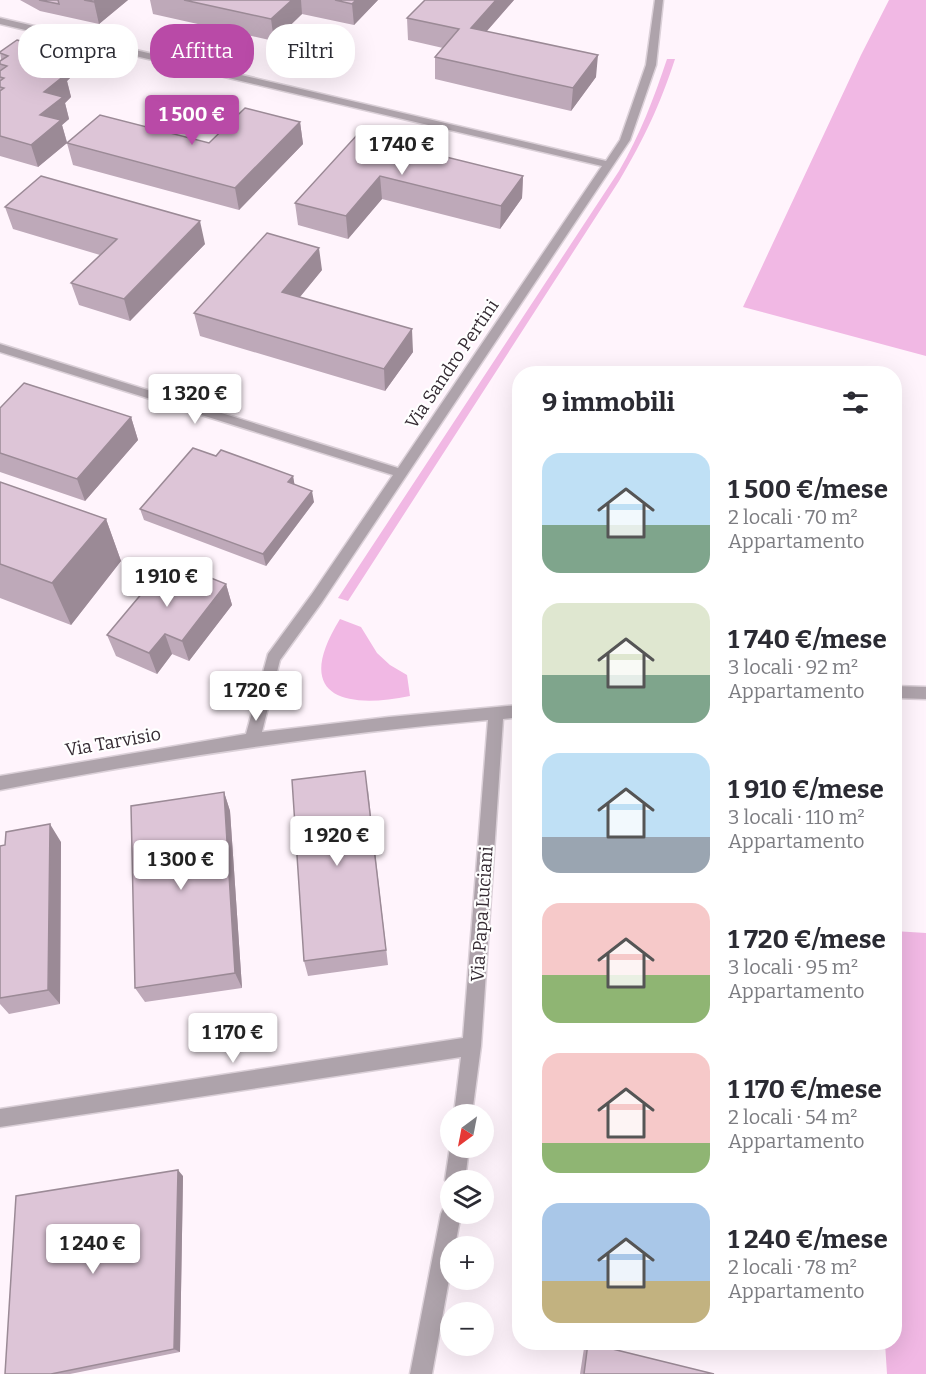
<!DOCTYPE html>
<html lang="it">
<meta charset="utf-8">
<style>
body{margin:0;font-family:Bitter,serif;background:#f7f7f7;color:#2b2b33;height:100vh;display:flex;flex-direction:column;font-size:22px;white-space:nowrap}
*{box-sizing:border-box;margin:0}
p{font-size:20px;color:#7c7c81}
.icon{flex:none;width:33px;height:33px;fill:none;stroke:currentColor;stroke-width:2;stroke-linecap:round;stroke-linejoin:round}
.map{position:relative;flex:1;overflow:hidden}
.drawer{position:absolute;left:512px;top:366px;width:390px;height:984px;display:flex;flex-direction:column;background:#fff;border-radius:24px;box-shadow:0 6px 24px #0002}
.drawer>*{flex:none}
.top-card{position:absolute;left:18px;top:24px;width:404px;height:54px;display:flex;gap:12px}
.needle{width:39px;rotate:212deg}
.buttons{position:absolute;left:440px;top:1104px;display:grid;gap:12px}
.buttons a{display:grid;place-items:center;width:54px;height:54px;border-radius:50%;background:#fff;box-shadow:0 6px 24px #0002;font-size:30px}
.price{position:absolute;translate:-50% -51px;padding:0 14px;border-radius:6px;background:#fff;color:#222;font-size:20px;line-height:39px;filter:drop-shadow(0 2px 3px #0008)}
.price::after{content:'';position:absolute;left:50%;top:36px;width:18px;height:14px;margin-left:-9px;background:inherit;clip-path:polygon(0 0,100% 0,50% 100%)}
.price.on{background:#b94aa7;color:#fff}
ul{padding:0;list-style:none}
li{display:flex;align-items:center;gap:18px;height:150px;padding:0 30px}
li span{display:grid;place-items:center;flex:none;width:168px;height:120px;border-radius:18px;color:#555}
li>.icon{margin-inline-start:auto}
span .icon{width:72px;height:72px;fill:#fffc;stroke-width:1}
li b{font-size:26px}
h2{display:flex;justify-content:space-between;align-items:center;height:72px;padding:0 30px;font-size:26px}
.tag{padding:0 21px;border-radius:24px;background:#fff;box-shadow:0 6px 24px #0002;font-size:21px;line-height:54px}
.tag.on{background:#b94aa7;color:#fff}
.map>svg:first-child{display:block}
</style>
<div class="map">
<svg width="926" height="1374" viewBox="0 0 926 1374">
<rect width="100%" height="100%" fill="#fff4fc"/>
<path fill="#f1b8e4" d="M 889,0 L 926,0 L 926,356 L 743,307 L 861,55 Z
M 667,59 L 675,59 C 660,105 644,139 619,181 L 348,601 L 338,598 L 619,171 C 640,135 654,98 667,59 Z
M 340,619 L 361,627 L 377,653 L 390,665 L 407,675 L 410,696 C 341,710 293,695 340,619 Z
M 894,931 L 926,933 L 926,1374 L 887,1374 L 885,1343 L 894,1342 Z"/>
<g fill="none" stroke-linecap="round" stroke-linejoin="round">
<defs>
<path id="minor" d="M 655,0 L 663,0 L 656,65 L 630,140 L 322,602 L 280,660 L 262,732 L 389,717 L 519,705 L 519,717 L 503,719 L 481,1046 L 472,1114 L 454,1114 L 461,1057 L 0,1127 L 0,1109 L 463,1038 L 488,720 C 324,734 162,759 0,790 L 0,776 L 246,734 L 268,654 L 312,594 L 393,475 L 0,352 L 0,344 L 398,468 L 602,166 L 0,24 L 0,18 L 606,161 L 620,140 L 646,65 Z
M 894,686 L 926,687 L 926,699 L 894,698 Z
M 450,1147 L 469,1148 L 465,1180 L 450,1180 L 450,1188 L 445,1180 Z
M 450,1205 L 450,1214 L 461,1214 L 455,1246 L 450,1246 L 450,1274 L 432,1374 L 410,1374 L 441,1214 L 444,1207 Z"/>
</defs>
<use href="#minor" stroke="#dbd0d8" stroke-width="3"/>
<use href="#minor" fill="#aea3ab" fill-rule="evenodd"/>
</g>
<path fill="#bea9b9" d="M 20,0 L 128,0 L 99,24 L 40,11 Z
M 150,0 L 378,0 L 354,25 L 302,14 L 274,41 L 153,14 Z
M 425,0 L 514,0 L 487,31 L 596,77 L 571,111 L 435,79 L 435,57 L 443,48 L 408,40 L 407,18 Z
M 0,52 L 67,53 L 73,75 L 67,81 L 71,97 L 65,103 L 69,119 L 62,125 L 67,142 L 209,143 L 300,122 L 303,144 L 239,210 L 73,165 L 67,143 L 38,167 L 0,156 L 0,61 L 1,60 Z
M 357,135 L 523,176 L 522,198 L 500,229 L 382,199 L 348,239 L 298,225 L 295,203 Z
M 5,207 L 205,244 L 130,321 L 79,305 L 71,283 L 100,255 L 13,229 Z
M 322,270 L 300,297 L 413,352 L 385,391 L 200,336 L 194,313 Z
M 0,408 L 131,417 L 138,440 L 85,501 L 0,472 Z
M 216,456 L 293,476 L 294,484 L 314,502 L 266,566 L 144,520 L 140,509 Z
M 0,482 L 106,519 L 121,561 L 71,625 L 0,598 Z
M 226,584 L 232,605 L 189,661 L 172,654 L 157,674 L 116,656 L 107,635 Z
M 368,790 L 388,965 L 308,976 L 304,961 Z
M 224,792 L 230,811 L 242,988 L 145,1002 L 135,988 Z
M 61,842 L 60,1004 L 9,1014 L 0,1004 L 0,846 Z
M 183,1176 L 180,1352 L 70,1374 L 5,1374 Z
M 588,1343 L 714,1374 L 580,1374 L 584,1348 Z"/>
<path fill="#9b8a96" d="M 96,0 L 128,0 L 99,24 L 94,2 Z
M 292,0 L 301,0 L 302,14 L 274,41 L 271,19 Z
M 356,0 L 378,0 L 354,25 L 352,4 Z
M 496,0 L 514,0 L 471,49 L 471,28 Z
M 67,53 L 73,75 L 67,81 L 71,97 L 65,103 L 69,119 L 62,125 L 67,143 L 38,167 L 31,145 L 40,115 L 46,70 Z
M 598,55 L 596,77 L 571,111 L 573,88 Z
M 300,122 L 303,144 L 239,210 L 235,188 Z
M 380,176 L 382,199 L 348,239 L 346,216 Z
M 523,176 L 522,198 L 500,229 L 501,206 Z
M 200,221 L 205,244 L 130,321 L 124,299 Z
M 319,248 L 322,270 L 285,315 L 282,292 Z
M 412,329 L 413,352 L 385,391 L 384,369 Z
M 131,417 L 138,440 L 85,501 L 77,479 Z
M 293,476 L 295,487 L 288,482 Z
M 312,491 L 314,502 L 266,566 L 263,554 Z
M 106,519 L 121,561 L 71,625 L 52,583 Z
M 226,584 L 232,605 L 189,661 L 182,641 Z
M 165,634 L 172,654 L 157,674 L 149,653 Z
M 224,792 L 230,811 L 242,988 L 235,973 Z
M 50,824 L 61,842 L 60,1004 L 48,990 Z
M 178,1170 L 183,1176 L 180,1352 L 174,1349 Z"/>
<path fill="#ddc5d7" stroke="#9b8a96" stroke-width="1.5" d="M 39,0 L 58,0 L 59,4 Z
M 84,0 L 96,0 L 94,2 Z
M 184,0 L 292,0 L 271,19 Z
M 335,0 L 356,0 L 352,4 Z
M 425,0 L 496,0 L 471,28 L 598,55 L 573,88 L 435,57 L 459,29 L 407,18 Z
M 17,40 L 67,53 L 46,70 L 65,75 L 44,92 L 63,97 L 40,115 L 61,120 L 31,145 L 0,136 L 0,91 L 4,88 L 0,87 L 0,81 L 4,78 L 0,77 L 0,71 L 7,66 L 0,64 L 0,61 L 8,56 L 0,53 L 0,52 Z
M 245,108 L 300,122 L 235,188 L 67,143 L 100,115 L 209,143 Z
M 357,135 L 523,176 L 501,206 L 380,176 L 346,216 L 295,203 Z
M 41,176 L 200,221 L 124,299 L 71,283 L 117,239 L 5,207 Z
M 267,233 L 319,248 L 282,292 L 412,329 L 384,369 L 194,313 Z
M 24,383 L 131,417 L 77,479 L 0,453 L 0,408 Z
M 193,448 L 216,456 L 221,450 L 293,476 L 288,482 L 312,491 L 263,554 L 140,509 Z
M 0,482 L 106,519 L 52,583 L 0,564 Z
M 169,561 L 226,584 L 182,641 L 165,634 L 149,653 L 107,635 Z
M 365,771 L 386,950 L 304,961 L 292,780 Z
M 224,792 L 235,973 L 135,988 L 131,806 Z
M 50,824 L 48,990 L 0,998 L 0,846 L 5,845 L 6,832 Z
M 178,1170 L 174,1349 L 51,1374 L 5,1374 L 16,1196 Z
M 588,1343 L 714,1374 L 584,1374 Z"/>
<g text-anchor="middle" stroke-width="4.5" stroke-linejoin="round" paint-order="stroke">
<g font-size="18" fill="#352b33" stroke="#fff">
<text transform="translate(452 364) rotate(-56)" y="6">Via Sandro Pertini</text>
<text transform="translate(113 742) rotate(-10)" y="6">Via Tarvisio</text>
<text transform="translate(482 914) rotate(-86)" y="6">Via Papa Luciani</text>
</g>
</g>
</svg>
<div class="buttons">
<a><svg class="needle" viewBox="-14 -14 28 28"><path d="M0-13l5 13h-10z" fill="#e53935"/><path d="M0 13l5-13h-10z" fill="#7c7c81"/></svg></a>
<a><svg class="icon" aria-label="layers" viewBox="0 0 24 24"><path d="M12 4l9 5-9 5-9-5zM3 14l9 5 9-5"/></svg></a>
<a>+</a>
<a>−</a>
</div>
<b class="price on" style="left:192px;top:146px">1 500 €</b>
<b class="price" style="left:402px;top:176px">1 740 €</b>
<b class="price" style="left:195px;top:425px">1 320 €</b>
<b class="price" style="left:167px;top:608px">1 910 €</b>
<b class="price" style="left:256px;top:722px">1 720 €</b>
<b class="price" style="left:337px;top:867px">1 920 €</b>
<b class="price" style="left:181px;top:891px">1 300 €</b>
<b class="price" style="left:233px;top:1064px">1 170 €</b>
<b class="price" style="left:93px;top:1275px">1 240 €</b>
<div class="top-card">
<a class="tag">Compra</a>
<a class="tag on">Affitta</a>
<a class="tag">Filtri</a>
</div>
<section class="drawer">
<h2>9 immobili<svg class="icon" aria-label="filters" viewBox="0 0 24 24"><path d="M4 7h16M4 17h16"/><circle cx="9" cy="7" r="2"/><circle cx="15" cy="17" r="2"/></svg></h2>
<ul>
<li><span style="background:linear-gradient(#bfe0f5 60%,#7fa58c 0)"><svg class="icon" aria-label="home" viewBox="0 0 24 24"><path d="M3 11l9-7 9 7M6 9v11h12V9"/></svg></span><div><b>1 500 €/mese</b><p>2 locali · 70 m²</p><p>Appartamento</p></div></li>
<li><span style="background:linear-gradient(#dfe7d0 60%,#7fa58c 0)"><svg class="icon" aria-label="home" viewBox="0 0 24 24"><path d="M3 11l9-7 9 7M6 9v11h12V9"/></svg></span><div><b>1 740 €/mese</b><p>3 locali · 92 m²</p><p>Appartamento</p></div></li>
<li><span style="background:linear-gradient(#bfe0f5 70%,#9aa5b1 0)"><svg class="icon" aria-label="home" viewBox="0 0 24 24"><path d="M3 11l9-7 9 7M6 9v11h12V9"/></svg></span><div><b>1 910 €/mese</b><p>3 locali · 110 m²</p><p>Appartamento</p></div></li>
<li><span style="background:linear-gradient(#f6c9c9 60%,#8fb573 0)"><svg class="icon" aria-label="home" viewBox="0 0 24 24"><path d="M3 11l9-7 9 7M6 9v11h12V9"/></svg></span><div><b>1 720 €/mese</b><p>3 locali · 95 m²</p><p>Appartamento</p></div></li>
<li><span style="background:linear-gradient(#f6c9c9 75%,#8fb573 0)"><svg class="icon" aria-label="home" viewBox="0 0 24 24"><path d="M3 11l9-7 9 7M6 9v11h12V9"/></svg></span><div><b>1 170 €/mese</b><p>2 locali · 54 m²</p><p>Appartamento</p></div></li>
<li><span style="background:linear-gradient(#a9c7e8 65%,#c2b280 0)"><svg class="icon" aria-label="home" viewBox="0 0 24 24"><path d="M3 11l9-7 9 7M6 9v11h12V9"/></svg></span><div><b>1 240 €/mese</b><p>2 locali · 78 m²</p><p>Appartamento</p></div></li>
</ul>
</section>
</div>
